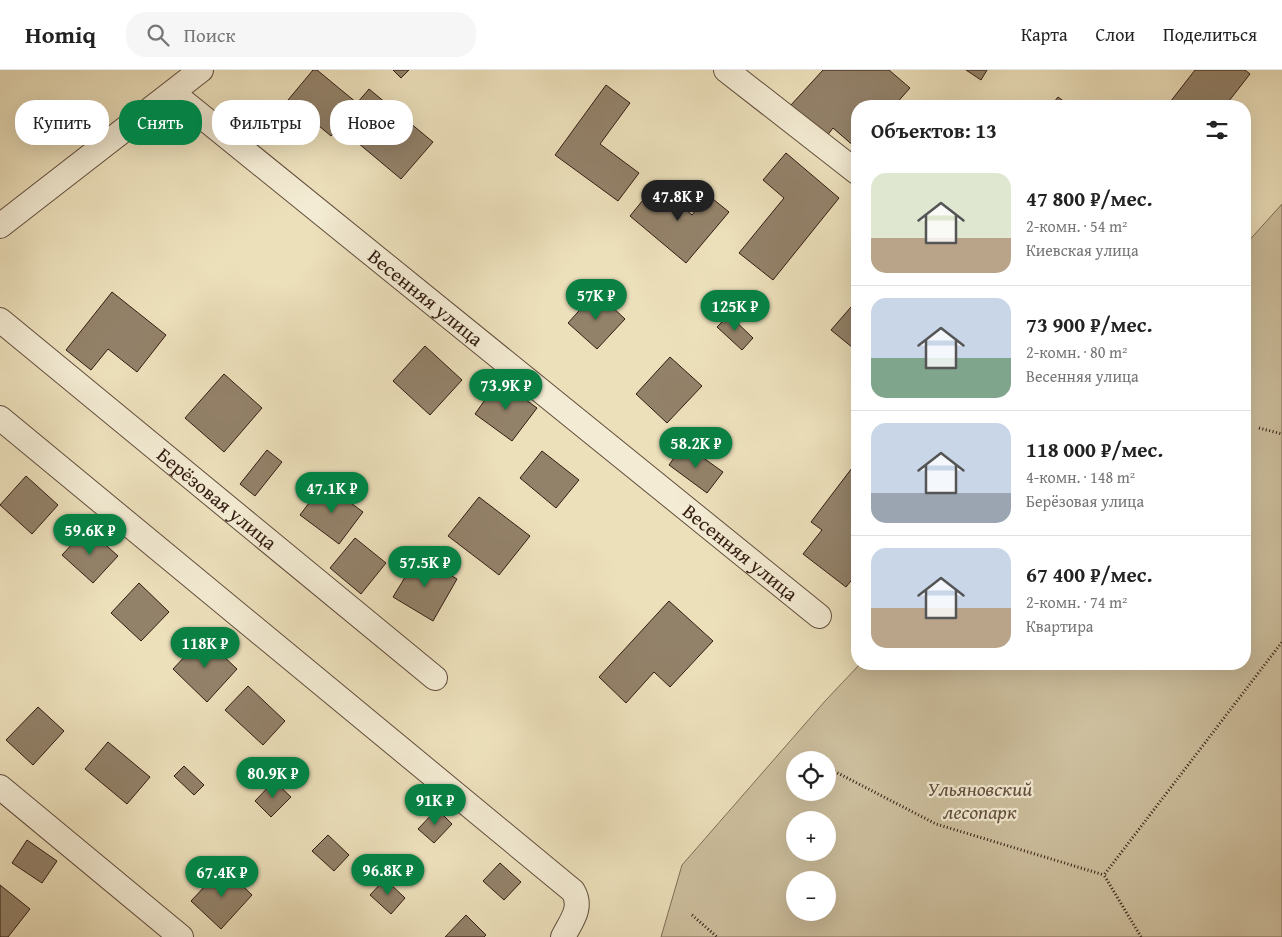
<!DOCTYPE html>
<html lang="ru">
<meta charset="utf-8">
<style>
body{margin:0;font-family:"Gentium Book Plus",serif;background:#f6f6f6;color:#222;height:100vh;display:flex;flex-direction:column;font-size:19px;white-space:nowrap}
*{box-sizing:border-box;margin:0}
p{font-size:16px;color:#767676}
.icon{flex:none;width:28px;height:28px;fill:none;stroke:currentColor;stroke-width:2;stroke-linecap:round;stroke-linejoin:round}
.map{position:relative;flex:1;overflow:hidden}
.panel{position:absolute;left:851px;top:30px;width:400px;height:570px;display:flex;flex-direction:column;background:#fff;border-radius:20px;box-shadow:0 5px 20px #0002}
.panel>*{flex:none}
.hud{position:absolute;left:15px;top:30px;width:475px;height:45px;display:flex;gap:10px}
.buttons{position:absolute;left:786px;top:681px;display:grid;gap:10px}
.buttons a{display:grid;place-items:center;width:50px;height:50px;border-radius:50%;background:#fff;box-shadow:0 5px 20px #0002;font-size:25px}
.price{position:absolute;translate:-50% -42px;padding:0 11px;border-radius:18px;background:#0b8043;color:#fff;font-size:16px;line-height:32px;filter:drop-shadow(0 1px 2px #0008)}
.price::after{content:'';position:absolute;left:50%;top:30px;width:15px;height:11px;margin-left:-8px;background:inherit;clip-path:polygon(0 0,100% 0,50% 100%)}
.price.active{background:#222;color:#fff}
ul{padding:0;list-style:none}
li{display:flex;align-items:center;gap:15px;height:125px;padding:0 20px}
li+li{border-top:1px solid #e0e0e0}
li span{display:grid;place-items:center;flex:none;width:140px;height:100px;border-radius:15px;color:#555}
li>.icon{margin-inline-start:auto}
span .icon{width:60px;height:60px;fill:#fffc;stroke-width:1}
li b{font-size:21px}
h2{display:flex;justify-content:space-between;align-items:center;height:60px;padding:0 20px;font-size:21px}
.chip{padding:0 18px;border-radius:20px;background:#fff;box-shadow:0 5px 20px #0002;font-size:18px;line-height:45px}
.chip.active{background:#0b8043;color:#fff}
header{display:flex;align-items:center;gap:30px;box-sizing:border-box;height:70px;padding:0 25px;background:#fff;border-bottom:1px solid #e0e0e0}
header strong{font-size:24px}
nav{display:flex;gap:28px;margin-inline-start:auto;font-size:18px}
.search{width:350px;height:45px;background:#f6f6f6;display:flex;align-items:center;gap:12px;box-sizing:border-box;padding:0 18px;border-radius:20px;color:#767676;font-size:19px}
.map>svg:first-child{display:block}
</style>
<header>
<strong>Homiq</strong>
<div class="search"><svg class="icon" aria-label="search" viewBox="0 0 24 24"><circle cx="10" cy="10" r="6"/><path d="M15 15l6 6"/></svg>Поиск</div>
<nav><a>Карта</a><a>Слои</a><a>Поделиться</a></nav>
</header>
<div class="map">
<svg width="1282" height="867" viewBox="0 0 1282 867">
<rect width="100%" height="100%" fill="#ece0bb"/>
<filter id="stains"><feTurbulence type="fractalNoise" baseFrequency=".004" numOctaves="4"/><feColorMatrix values="0 0 0 0 .2 0 0 0 0 .09 0 0 0 0 .02 0 0 0 .5 -.17"/></filter>
<radialGradient id="worn" r=".72"><stop offset=".6" stop-color="#630" stop-opacity="0"/><stop offset="1" stop-color="#630" stop-opacity=".3"/></radialGradient>
<path fill="#cdbf9e" stroke="#806e58" fill-rule="evenodd" d="M 1282,134 L 1282,867 L 661,867 L 682,795 L 825,631 L 860,594 L 1245,594 L 1245,175 ZM 795,690 L 828,690 L 828,722 L 795,722 ZM 795,750 L 828,750 L 828,782 L 795,782 ZM 795,810 L 828,810 L 828,842 L 795,842 Z"/>
<path fill="#93826a" stroke="#331c12" d="M 313,0 L 317,0 L 357,33 L 369,19 L 433,72 L 401,109 L 339,57 L 331,66 L 288,30 Z
M 393,0 L 409,0 L 401,8 Z
M 823,0 L 889,0 L 910,18 L 894,36 L 858,36 L 858,77 L 856,78 L 833,58 L 826,67 L 790,36 Z
M 966,0 L 987,0 L 981,10 Z
M 1195,0 L 1245,0 L 1250,4 L 1225,36 L 1167,36 Z
M 606,15 L 630,33 L 600,74 L 639,103 L 618,131 L 555,85 Z
M 1058,27 L 1070,36 L 1051,36 Z
M 786,83 L 839,128 L 773,210 L 739,183 L 784,128 L 763,110 Z
M 656,114 L 692,145 L 708,125 L 729,142 L 686,193 L 630,146 Z
M 112,222 L 166,265 L 137,302 L 108,279 L 91,300 L 66,280 Z
M 596,222 L 625,249 L 597,279 L 568,253 Z
M 858,229 L 858,282 L 831,260 Z
M 729,245 L 753,268 L 742,280 L 717,257 Z
M 425,276 L 462,310 L 430,345 L 393,311 Z
M 670,287 L 702,316 L 667,353 L 636,324 Z
M 224,304 L 262,338 L 224,382 L 185,348 Z
M 499,310 L 537,338 L 512,371 L 475,344 Z
M 684,374 L 723,402 L 707,423 L 669,395 Z
M 267,380 L 282,392 L 255,426 L 240,414 Z
M 542,381 L 579,410 L 556,438 L 520,408 Z
M 855,394 L 858,396 L 858,502 L 846,517 L 803,484 L 822,460 L 811,452 Z
M 26,406 L 58,435 L 32,464 L 0,435 Z
M 324,413 L 363,442 L 339,474 L 300,445 Z
M 479,427 L 530,466 L 499,505 L 448,466 Z
M 87,458 L 118,486 L 93,513 L 62,485 Z
M 355,468 L 386,493 L 361,524 L 330,498 Z
M 418,486 L 457,509 L 433,551 L 393,527 Z
M 139,513 L 169,542 L 141,571 L 111,543 Z
M 669,531 L 713,571 L 670,617 L 654,602 L 626,633 L 599,607 Z
M 203,567 L 237,599 L 207,632 L 173,599 Z
M 248,616 L 285,651 L 263,675 L 225,640 Z
M 38,637 L 64,661 L 33,695 L 6,670 Z
M 108,672 L 150,707 L 127,734 L 85,699 Z
M 184,696 L 204,715 L 194,725 L 174,706 Z
M 274,711 L 291,727 L 271,747 L 255,731 Z
M 437,739 L 452,754 L 434,773 L 418,759 Z
M 328,765 L 349,785 L 334,801 L 312,781 Z
M 27,770 L 57,791 L 42,813 L 12,793 Z
M 500,793 L 521,812 L 504,830 L 483,811 Z
M 223,797 L 252,825 L 221,859 L 191,831 Z
M 385,809 L 405,828 L 391,844 L 370,825 Z
M 0,815 L 30,839 L 8,867 L 0,867 Z
M 466,845 L 486,865 L 484,867 L 445,867 Z"/>
<g fill="none" stroke-linecap="round" stroke-linejoin="round">
<defs>
<g id="minor">
<path d="M 726,0 L 858,103"/>
<path id="s1" d="M 173,23 L 819,546"/>
<path d="M 0,156 L 201,0"/>
<path id="s2" d="M 0,250 L 435,608"/>
<path d="M 0,348 L 573,821 C 583,838 571,851 563,867"/>
<path d="M 0,717 L 181,867"/>
</g>
</defs>
<use href="#minor" stroke="#614d3c" stroke-width="26"/>
<path stroke="#331c12" stroke-width="3" stroke-dasharray="1 2.5" stroke-linecap="butt" d="M 1259,358 L 1282,364
M 828,698 L 936,754 L 1104,805
M 692,845 L 717,867
M 1141,867 L 1104,805 L 1282,572"/>
<use href="#minor" stroke="#f3ebd3" stroke-width="24"/>
</g>
<g text-anchor="middle" stroke-width="4.5" stroke-linejoin="round" paint-order="stroke">
<g font-size="20" fill="#331c12" stroke="#f3ebd3">
<text dy="7" stroke="none"><textPath href="#s1" startOffset="325">Весенняя улица</textPath></text>
<text dy="7" stroke="none"><textPath href="#s2" startOffset="281">Берёзовая улица</textPath></text>
<text dy="7" stroke="none"><textPath href="#s1" startOffset="730">Весенняя улица</textPath></text>
</g>
<g font-size="20" font-style="italic" fill="#614d3c" stroke="#f3ebd3">
<text x="980" y="726">Ульяновский<tspan x="980" dy="23">лесопарк</tspan></text>
</g>
</g>
<rect width="100%" height="100%" filter="url(#stains)"/>
<rect width="100%" height="100%" fill="url(#worn)"/>
</svg>
<div class="buttons">
<a><svg class="icon" aria-label="locate" viewBox="0 0 24 24"><circle cx="12" cy="12" r="6"/><path d="M12 2v4M12 18v4M2 12h4M18 12h4"/></svg></a>
<a>+</a>
<a>−</a>
</div>
<b class="price active" style="left:678px;top:152px">47.8K ₽</b>
<b class="price" style="left:596px;top:251px">57K ₽</b>
<b class="price" style="left:735px;top:262px">125K ₽</b>
<b class="price" style="left:506px;top:341px">73.9K ₽</b>
<b class="price" style="left:696px;top:399px">58.2K ₽</b>
<b class="price" style="left:332px;top:444px">47.1K ₽</b>
<b class="price" style="left:90px;top:486px">59.6K ₽</b>
<b class="price" style="left:425px;top:518px">57.5K ₽</b>
<b class="price" style="left:205px;top:599px">118K ₽</b>
<b class="price" style="left:273px;top:729px">80.9K ₽</b>
<b class="price" style="left:435px;top:756px">91K ₽</b>
<b class="price" style="left:388px;top:826px">96.8K ₽</b>
<b class="price" style="left:222px;top:828px">67.4K ₽</b>
<div class="hud">
<a class="chip">Купить</a>
<a class="chip active">Снять</a>
<a class="chip">Фильтры</a>
<a class="chip">Новое</a>
</div>
<section class="panel">
<h2>Объектов: 13<svg class="icon" aria-label="filters" viewBox="0 0 24 24"><path d="M4 7h16M4 17h16"/><circle cx="9" cy="7" r="2"/><circle cx="15" cy="17" r="2"/></svg></h2>
<ul>
<li><span style="background:linear-gradient(#dfe7d0 65%,#b9a48a 0)"><svg class="icon" aria-label="home" viewBox="0 0 24 24"><path d="M3 11l9-7 9 7M6 9v11h12V9"/></svg></span><div><b>47 800 ₽/мес.</b><p>2-комн. · 54 m²</p><p>Киевская улица</p></div></li>
<li><span style="background:linear-gradient(#c9d6e8 60%,#7fa58c 0)"><svg class="icon" aria-label="home" viewBox="0 0 24 24"><path d="M3 11l9-7 9 7M6 9v11h12V9"/></svg></span><div><b>73 900 ₽/мес.</b><p>2-комн. · 80 m²</p><p>Весенняя улица</p></div></li>
<li><span style="background:linear-gradient(#c9d6e8 70%,#9aa5b1 0)"><svg class="icon" aria-label="home" viewBox="0 0 24 24"><path d="M3 11l9-7 9 7M6 9v11h12V9"/></svg></span><div><b>118 000 ₽/мес.</b><p>4-комн. · 148 m²</p><p>Берёзовая улица</p></div></li>
<li><span style="background:linear-gradient(#c9d6e8 60%,#b9a48a 0)"><svg class="icon" aria-label="home" viewBox="0 0 24 24"><path d="M3 11l9-7 9 7M6 9v11h12V9"/></svg></span><div><b>67 400 ₽/мес.</b><p>2-комн. · 74 m²</p><p>Квартира</p></div></li>
</ul>
</section>
</div>
